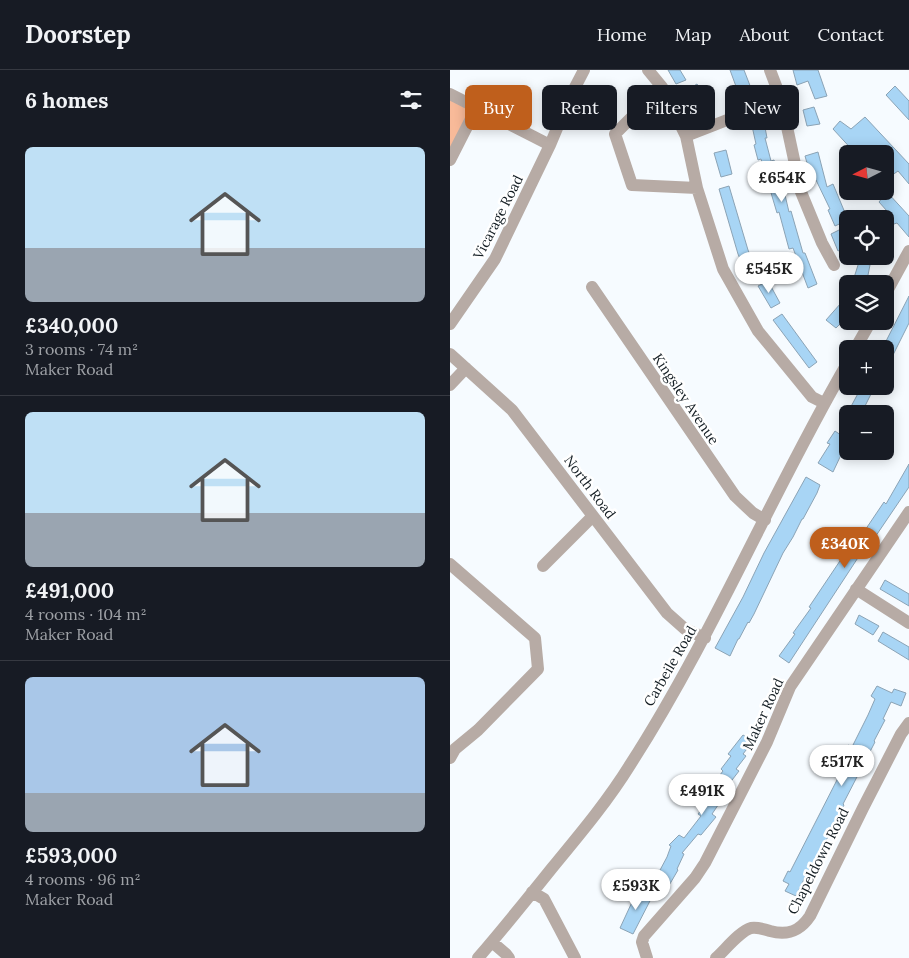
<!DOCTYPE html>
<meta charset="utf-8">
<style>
body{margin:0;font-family:Lora,serif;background:#20242c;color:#f1f3f6;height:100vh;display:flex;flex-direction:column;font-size:19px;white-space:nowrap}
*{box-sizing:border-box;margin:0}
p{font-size:16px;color:#9ea1a6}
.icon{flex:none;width:28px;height:28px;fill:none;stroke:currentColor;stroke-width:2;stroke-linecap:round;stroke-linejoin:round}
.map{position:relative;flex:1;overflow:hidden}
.sheet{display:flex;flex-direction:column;background:#171b24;width:450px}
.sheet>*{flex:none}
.banner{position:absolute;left:15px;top:15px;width:369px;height:45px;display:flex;gap:10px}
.needle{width:32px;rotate:264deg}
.controls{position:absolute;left:389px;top:75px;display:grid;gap:10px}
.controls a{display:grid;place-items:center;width:55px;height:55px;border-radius:8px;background:#171b24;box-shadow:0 2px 12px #0003;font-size:25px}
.price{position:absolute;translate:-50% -42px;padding:0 11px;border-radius:18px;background:#fff;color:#222;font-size:16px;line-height:32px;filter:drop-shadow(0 1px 2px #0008)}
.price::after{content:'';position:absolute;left:50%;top:30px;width:15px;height:11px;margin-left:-8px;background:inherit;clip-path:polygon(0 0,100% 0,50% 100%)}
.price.current{background:#bf5f1c;color:#fff}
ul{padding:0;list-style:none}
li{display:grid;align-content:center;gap:10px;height:265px;padding:0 25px}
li+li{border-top:1px solid #363941}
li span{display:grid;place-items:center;height:155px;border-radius:8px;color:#555}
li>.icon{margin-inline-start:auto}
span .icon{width:90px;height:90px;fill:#fffc;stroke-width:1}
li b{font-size:21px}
h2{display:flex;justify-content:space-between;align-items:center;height:60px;padding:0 25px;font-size:21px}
.pill{padding:0 18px;border-radius:8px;background:#171b24;box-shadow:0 2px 12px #0003;font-size:18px;line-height:45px}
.pill.current{background:#bf5f1c;color:#fff}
header{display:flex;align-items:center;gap:30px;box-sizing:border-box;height:70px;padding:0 25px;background:#171b24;border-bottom:1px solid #363941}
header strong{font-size:24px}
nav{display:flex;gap:28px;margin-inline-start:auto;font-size:18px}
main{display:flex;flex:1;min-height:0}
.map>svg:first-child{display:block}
</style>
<header>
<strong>Doorstep</strong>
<nav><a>Home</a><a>Map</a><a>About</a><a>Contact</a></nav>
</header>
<main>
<section class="sheet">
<h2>6 homes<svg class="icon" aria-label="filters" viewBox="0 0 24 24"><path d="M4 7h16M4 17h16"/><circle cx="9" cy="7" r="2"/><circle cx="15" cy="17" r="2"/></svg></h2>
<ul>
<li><span style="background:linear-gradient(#bfe0f5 65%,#9aa5b1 0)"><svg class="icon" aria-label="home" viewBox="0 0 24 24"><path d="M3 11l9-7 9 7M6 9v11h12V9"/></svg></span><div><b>£340,000</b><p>3 rooms · 74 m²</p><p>Maker Road</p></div></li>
<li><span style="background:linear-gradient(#bfe0f5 65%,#9aa5b1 0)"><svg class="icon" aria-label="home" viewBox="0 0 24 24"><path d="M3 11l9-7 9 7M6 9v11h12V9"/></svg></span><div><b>£491,000</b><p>4 rooms · 104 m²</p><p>Maker Road</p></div></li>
<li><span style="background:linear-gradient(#a9c7e8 75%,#9aa5b1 0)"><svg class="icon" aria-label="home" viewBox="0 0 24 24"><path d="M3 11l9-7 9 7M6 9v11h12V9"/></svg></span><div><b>£593,000</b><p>4 rooms · 96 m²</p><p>Maker Road</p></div></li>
</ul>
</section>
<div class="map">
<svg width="459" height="888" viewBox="0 0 459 888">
<rect width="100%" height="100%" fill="#f6fbff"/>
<path fill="#f8ba99" d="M 0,27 L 24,39 L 0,86 Z"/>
<path fill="#a8d5f5" stroke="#8ba3b5" d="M 218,0 L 230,0 L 236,10 L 226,14 Z
M 280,0 L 294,0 L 304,26 L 291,30 Z
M 343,0 L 368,0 L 377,26 L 365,29 L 358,11 L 347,15 Z
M 247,14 L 264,41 L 253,47 L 237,20 Z
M 445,16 L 459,31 L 459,50 L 436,25 Z
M 364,37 L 370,54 L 357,56 L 353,40 Z
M 415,47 L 459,94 L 459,114 L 448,101 L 435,110 L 435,84 L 406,84 L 383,59 L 390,51 L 401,59 Z
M 314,52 L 317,68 L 315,68 L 321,91 L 324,90 L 333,125 L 335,125 L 339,142 L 341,141 L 353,183 L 355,183 L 367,214 L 358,218 L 343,178 L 339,179 L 329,142 L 327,143 L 311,89 L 308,90 L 304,75 L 306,74 L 302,56 Z
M 276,80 L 282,104 L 271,107 L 264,83 Z
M 368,82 L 377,117 L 383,114 L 398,150 L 385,156 L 378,140 L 380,139 L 366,110 L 361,111 L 357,93 L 355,86 Z
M 279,116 L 298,180 L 309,206 L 299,210 L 288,184 L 269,119 Z
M 437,122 L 459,146 L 459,167 L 447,153 L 444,154 L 437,141 L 429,132 Z
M 393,158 L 398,168 L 398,176 L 388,181 L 381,164 Z
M 409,192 L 420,195 L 418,205 L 415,214 L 402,214 Z
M 318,211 L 330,233 L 321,238 L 308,216 Z
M 459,226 L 459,253 L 442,287 L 435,284 L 435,279 L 432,279 Z
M 391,233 L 398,238 L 398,246 L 386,258 L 376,250 Z
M 332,244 L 367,292 L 359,298 L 323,250 Z
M 412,316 L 425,316 L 415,336 L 419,338 L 416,344 L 397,344 Z
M 385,361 L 398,370 L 383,402 L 368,393 L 380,374 L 377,373 Z
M 459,394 L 459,417 L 417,479 L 415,477 L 339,593 L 329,586 L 345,564 L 343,563 L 361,538 L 359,537 L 402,473 L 405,475 L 434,432 L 436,434 Z
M 356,407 L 370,415 L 367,423 L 353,449 L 352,449 L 343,467 L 333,483 L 304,544 L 299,553 L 298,552 L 289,569 L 288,569 L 280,586 L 265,578 L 293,527 L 314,483 Z
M 435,510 L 459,524 L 459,536 L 430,519 Z
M 409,545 L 429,556 L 423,565 L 405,554 Z
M 433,562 L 459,577 L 459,590 L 428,571 Z
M 427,616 L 442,623 L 444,619 L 456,623 L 451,636 L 441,632 L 433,649 L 435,650 L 424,671 L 425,672 L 393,734 L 394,735 L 358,806 L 356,805 L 346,826 L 335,821 L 339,814 L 333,811 L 338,801 L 340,802 L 388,708 L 382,705 L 398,675 L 402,677 L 418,645 L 425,629 L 421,626 Z
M 293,665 L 303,671 L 293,684 L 296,686 L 286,699 L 289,701 L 279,714 L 281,716 L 262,744 L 266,747 L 251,765 L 248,764 L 232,783 L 234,784 L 227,799 L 228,800 L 214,824 L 201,817 L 217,787 L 221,776 L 219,775 L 229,765 L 234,768 L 251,746 L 248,744 L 258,731 L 254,729 L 265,715 L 263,714 L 273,701 L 271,699 L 281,686 L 278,684 Z
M 189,817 L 203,825 L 183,864 L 170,858 Z"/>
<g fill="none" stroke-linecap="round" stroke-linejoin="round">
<path stroke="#b7aba5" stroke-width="12" d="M 198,0 L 212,17 L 236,66 L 247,118 L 273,199 L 308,261 L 362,327 L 374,333
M 320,0 L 331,29 L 351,122 L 372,173 L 384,195
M 212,17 L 165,64 L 182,115 L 247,118
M 0,24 L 100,75
M 236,66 L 331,29
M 0,90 L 27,37
M 142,217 L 285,426 L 303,443 L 315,450
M 435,225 L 459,181
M 0,254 L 45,189 L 100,75 L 121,25 L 134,0
M 405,279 L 421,251
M 0,284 L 62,340 L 217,543 L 235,559 L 255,568
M 0,315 L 16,298
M 0,494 L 85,568 L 88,599 L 28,660 L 5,679 L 0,688
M 93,496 L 143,446
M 406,519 L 459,553
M 82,822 L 94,829 L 125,888
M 42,872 L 56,884 L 59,888
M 28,888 C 53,859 78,828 102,798 C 130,764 157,732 180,695 C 263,566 321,424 398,292
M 197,888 L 192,872 L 194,866 L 245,808 L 255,793 L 317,672 L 340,617 L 459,442
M 266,888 C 275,880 290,861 301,858 C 308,857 314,859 320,861 C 338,866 350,861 360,846 L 413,738 L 451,664 L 459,653"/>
</g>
<g text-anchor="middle" stroke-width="5" stroke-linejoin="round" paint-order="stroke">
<g font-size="14" fill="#131d23" stroke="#fff">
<text transform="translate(48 147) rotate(-63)" y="5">Vicarage Road</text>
<text transform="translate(236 329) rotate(56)" y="5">Kingsley Avenue</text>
<text transform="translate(140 417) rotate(53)" y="5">North Road</text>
<text transform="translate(220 596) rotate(-60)" y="5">Carbeile Road</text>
<text transform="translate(313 644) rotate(-65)" y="5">Maker Road</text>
<text transform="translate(368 791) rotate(-63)" y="5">Chapeldown Road</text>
</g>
</g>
</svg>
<div class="controls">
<a><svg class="needle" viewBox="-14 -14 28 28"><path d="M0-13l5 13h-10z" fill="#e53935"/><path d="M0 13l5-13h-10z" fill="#9ea1a6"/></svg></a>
<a><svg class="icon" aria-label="locate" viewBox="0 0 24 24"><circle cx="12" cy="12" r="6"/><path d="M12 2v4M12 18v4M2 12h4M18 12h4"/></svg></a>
<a><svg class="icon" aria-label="layers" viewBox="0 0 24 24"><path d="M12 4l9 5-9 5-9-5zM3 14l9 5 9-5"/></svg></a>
<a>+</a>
<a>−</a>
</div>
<b class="price" style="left:332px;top:133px">£654K</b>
<b class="price" style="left:319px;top:224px">£545K</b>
<b class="price current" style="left:395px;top:499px">£340K</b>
<b class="price" style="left:392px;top:717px">£517K</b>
<b class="price" style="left:252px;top:746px">£491K</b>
<b class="price" style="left:186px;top:841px">£593K</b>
<div class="banner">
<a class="pill current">Buy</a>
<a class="pill">Rent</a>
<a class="pill">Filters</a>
<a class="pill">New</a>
</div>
</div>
</main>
